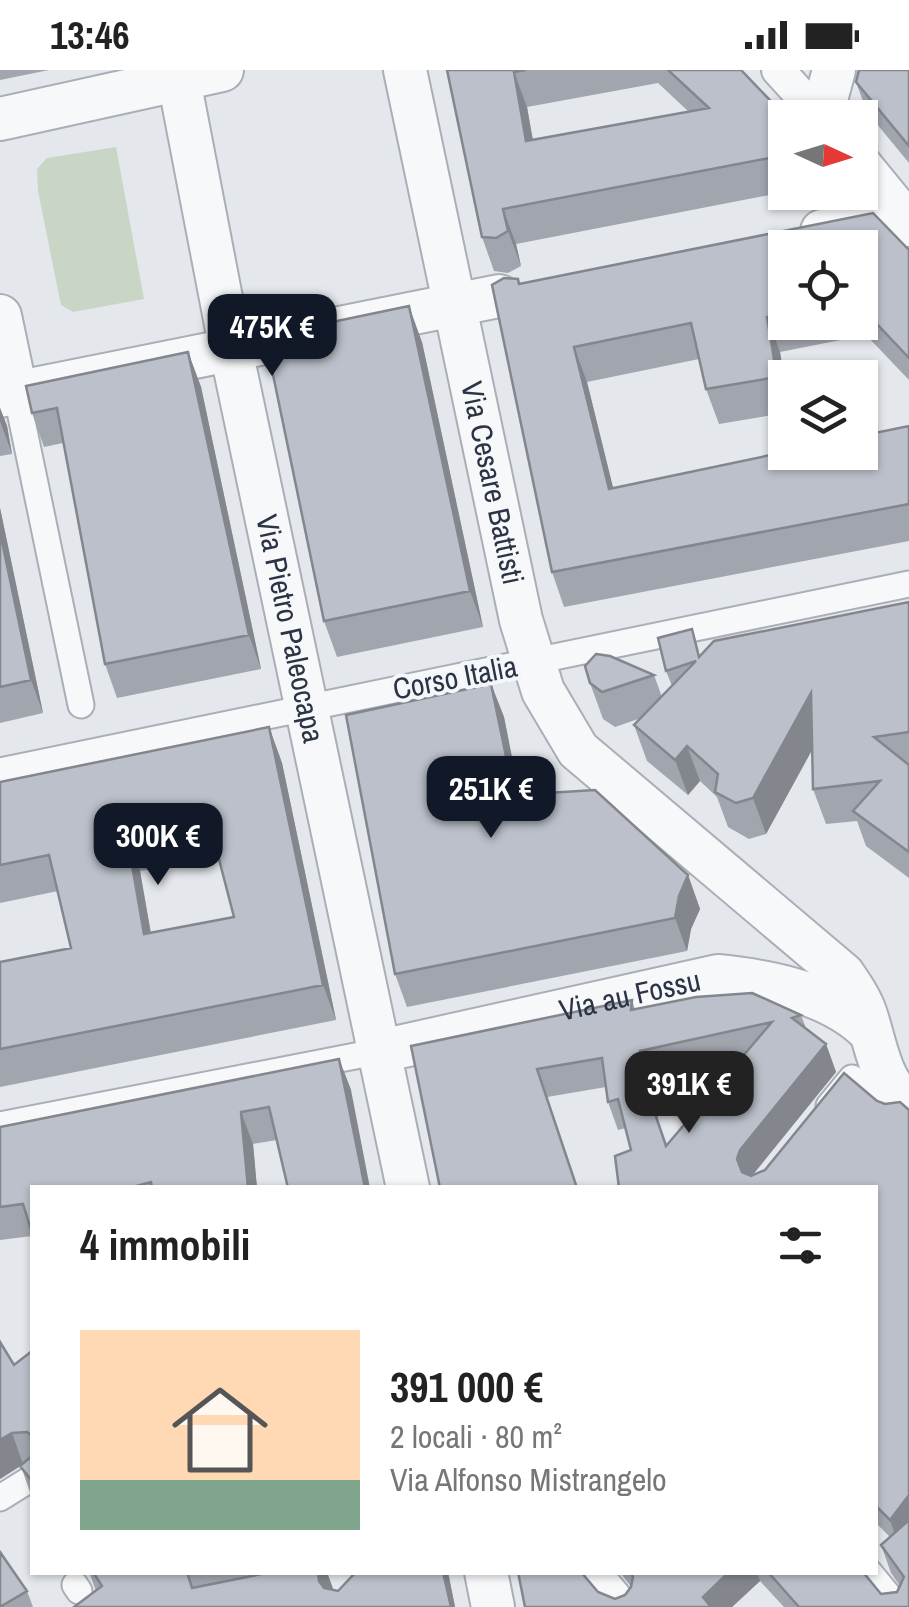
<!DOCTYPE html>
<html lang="it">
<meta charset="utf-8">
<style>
body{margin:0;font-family:"Archivo Narrow",sans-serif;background:#f2f2f2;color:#222;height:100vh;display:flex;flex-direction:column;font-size:38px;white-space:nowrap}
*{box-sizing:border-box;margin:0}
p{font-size:32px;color:#767676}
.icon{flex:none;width:55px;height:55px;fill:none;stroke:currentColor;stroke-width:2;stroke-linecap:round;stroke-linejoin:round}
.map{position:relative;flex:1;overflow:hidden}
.details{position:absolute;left:30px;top:1115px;width:848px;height:390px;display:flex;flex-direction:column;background:#fff;border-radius:0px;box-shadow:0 2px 8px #0004}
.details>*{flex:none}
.needle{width:65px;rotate:94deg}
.buttons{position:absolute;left:768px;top:30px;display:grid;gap:20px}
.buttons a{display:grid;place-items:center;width:110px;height:110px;border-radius:0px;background:#fff;box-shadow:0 2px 8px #0004;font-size:50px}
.price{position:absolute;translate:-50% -85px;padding:0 22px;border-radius:20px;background:#111827;color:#fff;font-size:32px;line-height:65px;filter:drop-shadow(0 2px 5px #0008)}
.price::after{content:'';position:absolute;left:50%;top:60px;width:30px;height:22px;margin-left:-15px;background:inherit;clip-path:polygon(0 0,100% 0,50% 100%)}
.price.selected{background:#222;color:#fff}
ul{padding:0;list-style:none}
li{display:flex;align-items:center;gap:30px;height:250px;padding:0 50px}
li span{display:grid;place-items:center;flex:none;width:280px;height:200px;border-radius:0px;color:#555}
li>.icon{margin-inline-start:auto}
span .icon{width:120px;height:120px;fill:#fffc;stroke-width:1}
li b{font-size:42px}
h2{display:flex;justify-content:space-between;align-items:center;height:120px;padding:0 50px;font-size:42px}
.status{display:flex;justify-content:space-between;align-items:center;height:70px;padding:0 50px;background:#fff;direction:ltr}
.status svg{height:28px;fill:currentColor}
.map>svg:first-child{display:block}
</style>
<div class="status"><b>13:46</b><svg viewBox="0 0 49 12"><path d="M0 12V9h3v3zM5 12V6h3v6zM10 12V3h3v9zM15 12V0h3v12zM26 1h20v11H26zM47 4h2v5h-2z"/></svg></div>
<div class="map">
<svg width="909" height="1537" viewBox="0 0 909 1537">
<rect width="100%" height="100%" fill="#e4e7ec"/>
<path fill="#c9d6c5" d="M 116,77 L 144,229 L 73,242 L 61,235 L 38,121 L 37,99 L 47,88 Z"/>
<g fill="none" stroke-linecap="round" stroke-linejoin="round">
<defs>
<path id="pedestrian" d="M 16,322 L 81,635
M 0,701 L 909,514
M 829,1036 L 852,1008 L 897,1046
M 0,1055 L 381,981
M 0,1428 L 32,1408
M 869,1502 L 898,1537
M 75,1515 L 79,1521"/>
<path id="minor" d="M 778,0 L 819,45
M 594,1502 L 623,1537"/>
<g id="tertiary">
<path id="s1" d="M 177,0 L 231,280 L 408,1118"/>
<path id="s2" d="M 405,0 L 521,550 L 543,621 L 578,680 L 843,904 C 852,917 861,930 866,945 C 877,979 880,1012 909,1036"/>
<path d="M 821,48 L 834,0"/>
<path d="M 0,49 L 222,0"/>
<path d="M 860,95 L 909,155"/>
<path d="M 822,161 L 900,145"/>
<path d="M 0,246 L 16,322"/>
<path d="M 0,326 L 499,226"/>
<path id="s3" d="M 381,981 L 718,906 C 769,911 832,923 870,962"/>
<path d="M 486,1502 L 493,1537"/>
</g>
</defs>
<use href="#pedestrian" stroke="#a9aeb7" stroke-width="29"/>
<use href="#minor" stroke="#a9aeb7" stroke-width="36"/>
<use href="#tertiary" stroke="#a9aeb7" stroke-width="46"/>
<use href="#pedestrian" stroke="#f7f8fa" stroke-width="25"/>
<use href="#minor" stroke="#f7f8fa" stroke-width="32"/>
<use href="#tertiary" stroke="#f7f8fa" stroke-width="42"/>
</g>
<path fill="#a1a5ae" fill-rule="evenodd" d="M 0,0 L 49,0 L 0,10 Z
M 447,0 L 741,0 L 785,48 L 785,122 L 516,174 L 521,196 L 508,203 L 494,201 L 482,167 ZM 658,13 L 689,42 L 533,70 L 527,37 Z
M 909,0 L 909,93 L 867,42 L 856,12 Z
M 873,143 L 909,180 L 909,310 L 866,265 L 780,282 L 785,314 L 785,343 L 719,354 L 706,319 L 699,289 L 587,312 L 613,418 L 785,382 L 860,382 L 860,366 L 909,356 L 909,471 L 564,537 L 552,502 L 492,215 L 504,208 L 518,209 L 520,214 ZM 785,178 L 860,178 L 860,252 L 785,252 Z
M 422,272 L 483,557 L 337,587 L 324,551 Z
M 188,282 L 201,317 L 261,599 L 117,628 L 105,594 L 63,373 L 44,377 L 32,343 Z
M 0,338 L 7,356 L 12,384 L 0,386 Z
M 0,438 L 43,643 L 0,653 Z
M 909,532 L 909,808 L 866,776 L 857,751 L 826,754 L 813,719 L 812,680 L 766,764 L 749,769 L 728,757 L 717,727 L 700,711 L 688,725 L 647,691 L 634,655 L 641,648 L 615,657 L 603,649 L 590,613 L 654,605 L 662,627 L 672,616 L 666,601 L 702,585 Z
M 491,614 L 504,647 L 519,724 L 688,805 L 700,839 L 691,859 L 687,881 L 407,937 L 395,904 Z
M 269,657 L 282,693 L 336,950 L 0,1017 L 0,892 L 71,878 L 58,821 L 0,833 L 0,712 ZM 218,787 L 234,847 L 151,863 L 140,801 Z
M 752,923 L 801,945 L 806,958 L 826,974 L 836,1002 L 752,1106 L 765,1100 L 844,1003 L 877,1031 L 885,1034 L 900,1032 L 909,1040 L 909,1537 L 784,1537 L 760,1511 L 732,1537 L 525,1537 L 518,1502 L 581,1502 L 598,1522 L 615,1529 L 625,1525 L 631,1517 L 620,1502 L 863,1502 L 881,1524 L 897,1522 L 900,1516 L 891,1503 L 881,1475 L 890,1467 L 875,1452 L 875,1118 L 619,1118 L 615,1086 L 631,1080 L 626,1058 L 618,1060 L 608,1032 L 606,1017 L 547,1027 L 578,1118 L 440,1118 L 411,976 L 632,930 L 635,939 L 696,927 ZM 740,989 L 667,1075 L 658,1051 L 650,1009 Z
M 339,989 L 351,1020 L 277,1070 L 253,1074 L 257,1118 L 32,1118 L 32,1166 L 0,1170 L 0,1057 Z
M 32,1281 L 32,1428 L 21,1396 L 0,1409 L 14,1295 Z
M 89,1502 L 266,1502 L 259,1505 L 338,1521 L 448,1502 L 455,1537 L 74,1537 L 96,1521 Z
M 27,1521 L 33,1537 L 0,1537 Z"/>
<path fill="#83868d" d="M 514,2 L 527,37 L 539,106 L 526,71 Z
M 503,139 L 516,174 L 521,196 L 508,161 Z
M 409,236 L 422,272 L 483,557 L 470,521 Z
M 767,247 L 780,282 L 785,314 L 785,329 L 777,307 Z
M 574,277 L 587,312 L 622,454 L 609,419 Z
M 188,282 L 201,317 L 261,599 L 249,565 Z
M 0,338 L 7,356 L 12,384 L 0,351 Z
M 0,438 L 43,643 L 31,610 L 0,462 Z
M 491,614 L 504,647 L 526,758 L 514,725 Z
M 811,623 L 824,658 L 766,764 L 753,728 Z
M 269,657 L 282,693 L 336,950 L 323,915 Z
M 687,676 L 700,711 L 688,725 L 675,690 Z
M 127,766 L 140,801 L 157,900 L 144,864 Z
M 688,805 L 700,839 L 691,859 L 687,881 L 675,848 L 679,826 Z
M 826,974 L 836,1002 L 750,1108 L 747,1116 L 737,1089 L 740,1080 Z
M 640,981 L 650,1009 L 658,1051 L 648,1023 Z
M 339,989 L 351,1020 L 370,1118 L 365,1118 Z
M 241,1042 L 253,1074 L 257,1118 L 248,1118 Z
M 12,1363 L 23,1394 L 0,1409 L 0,1370 Z
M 909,1425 L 909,1466 L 900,1478 L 890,1450 Z
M 318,1502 L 327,1502 L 335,1524 L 329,1533 L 319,1511 Z
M 443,1502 L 448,1502 L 455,1537 L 451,1537 Z
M 729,1502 L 757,1502 L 760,1511 L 732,1537 L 707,1537 L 703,1527 Z"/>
<path fill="#bbc0ca" stroke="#83868d" stroke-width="2.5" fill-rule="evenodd" d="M 447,0 L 526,0 L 514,2 L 526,71 L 709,38 L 668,0 L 741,0 L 787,48 L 785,48 L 785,85 L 503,139 L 508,161 L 496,168 L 482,167 Z
M 859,0 L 909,0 L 909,76 L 856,12 Z
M 873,143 L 909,180 L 909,288 L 860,236 L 860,178 L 785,178 L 785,243 L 767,247 L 777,307 L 706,319 L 691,253 L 574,277 L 609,419 L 785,382 L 860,382 L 860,366 L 909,356 L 909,434 L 552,502 L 492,215 L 504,208 L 518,209 L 519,214 Z
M 409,236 L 470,521 L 324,551 L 265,266 Z
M 188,282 L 249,565 L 105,594 L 57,338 L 32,343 L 26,316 Z
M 0,462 L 31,610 L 0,617 Z
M 909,532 L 909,662 L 874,667 L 909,695 L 909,782 L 853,741 L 880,711 L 813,719 L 811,623 L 753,728 L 736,733 L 715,722 L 718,704 L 687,676 L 675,690 L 634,655 L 696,591 L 666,601 L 658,568 L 692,559 L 699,587 L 714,571 Z
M 596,584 L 610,586 L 654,605 L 602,622 L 590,613 L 585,596 Z
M 491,614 L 514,725 L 595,720 L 688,805 L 679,826 L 675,848 L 395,904 L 346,645 Z
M 269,657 L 323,915 L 0,979 L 0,892 L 71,878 L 49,785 L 0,795 L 0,712 ZM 209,751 L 234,847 L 144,864 L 127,766 Z
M 752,923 L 801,945 L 792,948 L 826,974 L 740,1080 L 737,1089 L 742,1102 L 751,1106 L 765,1100 L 844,1003 L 877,1031 L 885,1034 L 900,1032 L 909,1040 L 909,1425 L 890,1450 L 875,1435 L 875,1118 L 619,1118 L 615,1086 L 631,1080 L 618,1029 L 608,1032 L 602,988 L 537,999 L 577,1118 L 440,1118 L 411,976 L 632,930 L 631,940 L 696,927 ZM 772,952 L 666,1076 L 648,1023 L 640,981 Z
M 339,989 L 365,1118 L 288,1118 L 269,1037 L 241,1042 L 248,1118 L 152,1118 L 151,1112 L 129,1118 L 32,1118 L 32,1163 L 23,1134 L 0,1137 L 0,1057 Z
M 0,1272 L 14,1295 L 32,1281 L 32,1366 L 27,1362 L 12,1363 L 0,1370 Z
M 32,1386 L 32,1411 L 20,1396 Z
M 909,1450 L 909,1537 L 799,1537 L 768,1502 L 863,1502 L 881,1524 L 897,1522 L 904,1507 L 881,1475 Z
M 0,1482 L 27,1521 L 0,1537 Z
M 93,1502 L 187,1502 L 192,1518 L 272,1502 L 318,1502 L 319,1511 L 324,1518 L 338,1521 L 356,1502 L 443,1502 L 451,1537 L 74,1537 L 102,1516 Z
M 518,1502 L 581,1502 L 598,1522 L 615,1529 L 625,1525 L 631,1517 L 633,1507 L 631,1502 L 729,1502 L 703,1527 L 711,1537 L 525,1537 Z"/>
<g text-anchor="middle" stroke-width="8" stroke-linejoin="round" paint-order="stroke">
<g font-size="30" fill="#2b3445" stroke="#f4f6f9">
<text dy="10" stroke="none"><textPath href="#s2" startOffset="422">Via Cesare Battisti</textPath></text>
<text dy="10" stroke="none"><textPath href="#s1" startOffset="570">Via Pietro Paleocapa</textPath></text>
<text transform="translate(455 608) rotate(-11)" y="10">Corso Italia</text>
<text dy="10" stroke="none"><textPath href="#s3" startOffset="255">Via au Fossu</textPath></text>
</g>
</g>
</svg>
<div class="buttons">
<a><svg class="needle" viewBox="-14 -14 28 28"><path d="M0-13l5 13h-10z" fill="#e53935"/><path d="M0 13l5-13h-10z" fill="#767676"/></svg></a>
<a><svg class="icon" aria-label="locate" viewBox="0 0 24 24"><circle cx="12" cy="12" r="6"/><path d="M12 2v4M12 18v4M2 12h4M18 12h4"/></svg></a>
<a><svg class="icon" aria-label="layers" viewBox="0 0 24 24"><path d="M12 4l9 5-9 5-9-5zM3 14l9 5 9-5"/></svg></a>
</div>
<b class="price" style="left:272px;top:309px">475K €</b>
<b class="price" style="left:491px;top:771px">251K €</b>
<b class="price" style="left:158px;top:818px">300K €</b>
<b class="price selected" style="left:689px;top:1066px">391K €</b>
<section class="details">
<h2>4 immobili<svg class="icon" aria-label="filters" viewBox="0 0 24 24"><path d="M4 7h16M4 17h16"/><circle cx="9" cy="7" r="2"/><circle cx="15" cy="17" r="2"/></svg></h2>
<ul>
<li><span style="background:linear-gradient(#ffd9b3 75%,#7fa58c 0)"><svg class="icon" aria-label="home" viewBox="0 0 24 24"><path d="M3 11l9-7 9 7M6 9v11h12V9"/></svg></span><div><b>391 000 €</b><p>2 locali · 80 m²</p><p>Via Alfonso Mistrangelo</p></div></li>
</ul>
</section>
</div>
